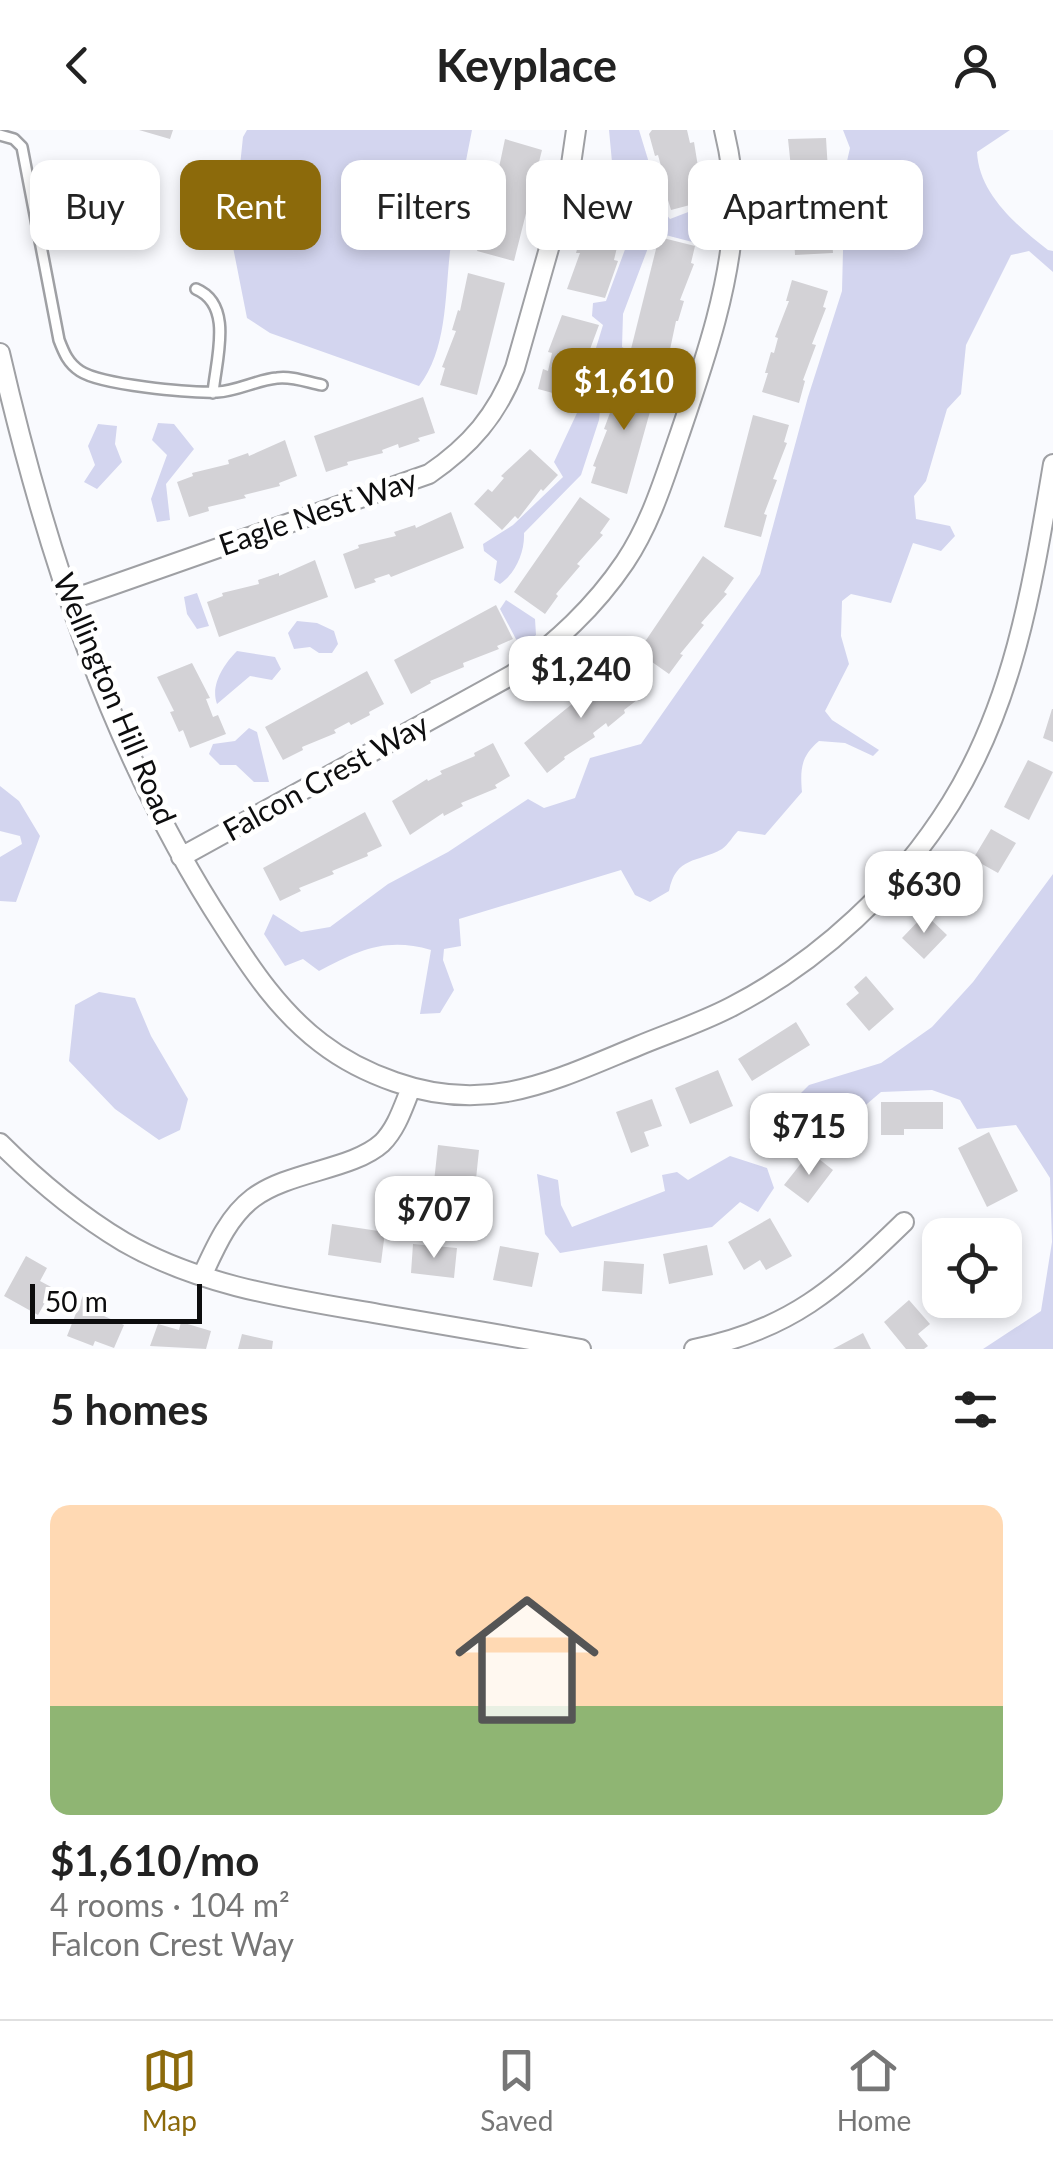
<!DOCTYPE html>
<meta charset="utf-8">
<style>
body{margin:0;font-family:Lato,sans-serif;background:#f6f6f6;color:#222;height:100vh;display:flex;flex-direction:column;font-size:38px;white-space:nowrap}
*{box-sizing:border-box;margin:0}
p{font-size:32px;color:#767676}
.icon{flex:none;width:55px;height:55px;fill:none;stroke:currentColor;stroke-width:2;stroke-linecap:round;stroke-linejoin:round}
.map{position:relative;height:1219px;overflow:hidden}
.sheet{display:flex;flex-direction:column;background:#fff;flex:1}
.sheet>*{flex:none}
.top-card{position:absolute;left:30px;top:30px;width:995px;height:90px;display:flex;gap:20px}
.controls{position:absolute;left:922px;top:1088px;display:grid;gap:20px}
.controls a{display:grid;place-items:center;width:100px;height:100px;border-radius:20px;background:#fff;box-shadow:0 5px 15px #0003;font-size:50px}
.scale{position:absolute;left:30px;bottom:25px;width:172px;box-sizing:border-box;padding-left:10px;border:5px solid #0d0d0e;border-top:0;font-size:28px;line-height:35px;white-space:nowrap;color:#0d0d0e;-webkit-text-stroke:8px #fff;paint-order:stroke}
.price{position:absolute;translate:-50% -85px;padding:0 22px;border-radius:20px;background:#fff;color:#222;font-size:32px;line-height:65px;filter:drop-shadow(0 2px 5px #0008)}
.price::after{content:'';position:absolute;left:50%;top:60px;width:30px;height:22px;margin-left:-15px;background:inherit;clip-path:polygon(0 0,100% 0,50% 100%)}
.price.current{background:#8c6a0b;color:#fff}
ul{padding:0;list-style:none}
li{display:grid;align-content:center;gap:20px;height:530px;padding:0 50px}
li span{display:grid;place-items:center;height:310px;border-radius:20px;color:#555}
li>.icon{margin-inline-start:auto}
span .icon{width:180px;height:180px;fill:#fffc;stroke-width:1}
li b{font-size:42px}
h2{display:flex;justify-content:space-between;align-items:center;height:120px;padding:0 50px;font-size:42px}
.pill{padding:0 35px;border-radius:20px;background:#fff;box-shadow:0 5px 15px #0003;font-size:35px;line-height:90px}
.pill.current{background:#8c6a0b;color:#fff}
header{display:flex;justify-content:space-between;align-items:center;height:130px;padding:0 50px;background:#fff;font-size:45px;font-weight:700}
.tabs{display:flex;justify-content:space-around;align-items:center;height:140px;border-top:2px solid #e0e0e0;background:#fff;font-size:28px;color:#767676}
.tabs a{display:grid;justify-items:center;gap:5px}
.tabs .current{color:#8c6a0b}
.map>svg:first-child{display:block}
</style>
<header><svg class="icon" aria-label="back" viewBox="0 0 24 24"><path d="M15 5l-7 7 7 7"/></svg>Keyplace<svg class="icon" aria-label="person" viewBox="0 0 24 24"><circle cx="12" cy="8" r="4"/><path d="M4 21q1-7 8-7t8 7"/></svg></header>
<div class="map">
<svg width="1053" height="1219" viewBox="0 0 1053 1219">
<rect width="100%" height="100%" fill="#f9fafe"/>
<path fill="#d3d5ef" d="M 247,0 L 472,0 C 465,36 458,71 452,107 C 444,156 450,216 419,256 L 270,203 L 247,188 L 232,112 L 243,7 Z
M 609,0 L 639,0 L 664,82 L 670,89 L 704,76 L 711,89 L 700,114 L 654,102 L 623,184 L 622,217 L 640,228 L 655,230 L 651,247 L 592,231 L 603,195 L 592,186 L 593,173 L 606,171 L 634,95 L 631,88 L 602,80 L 612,32 Z
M 843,0 L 1010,0 L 977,22 C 979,64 1017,96 1048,120 L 1053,121 L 1053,142 L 1029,121 L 1011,125 L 966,215 L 961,264 L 947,279 L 926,351 L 914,366 L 916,389 L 950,396 L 955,406 L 941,421 L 913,413 L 891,473 L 851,464 L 842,471 L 841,506 L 849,534 L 825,581 L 832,590 L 879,620 L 873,626 L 845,613 L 819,611 C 801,626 800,639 802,662 L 765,705 L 738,701 C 733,706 728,715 722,719 C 697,733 676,726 669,761 L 650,772 L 635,765 L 621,740 L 459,789 L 461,816 L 444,819 L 443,830 L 454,860 L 440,883 L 420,884 L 431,820 C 386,807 359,820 319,841 L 303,829 L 285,836 L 264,804 L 273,784 L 301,802 L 330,797 L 388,754 L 448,722 L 528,669 L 544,678 L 575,668 L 590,628 L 641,614 L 760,444 L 808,267 L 842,161 L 845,40 L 850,18 Z
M 584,268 L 601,270 L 599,290 L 581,345 L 524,403 C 525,422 515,444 500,454 L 494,450 L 497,431 L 484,421 L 483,414 L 513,395 L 563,347 L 554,332 Z
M 158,293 L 174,294 L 194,319 L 166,354 L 170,390 L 157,392 L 151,369 L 167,325 L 152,310 Z
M 98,294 L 117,296 L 115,314 L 122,332 L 97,359 L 84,352 L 95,335 L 88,316 Z
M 197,463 L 209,496 L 197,499 L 187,484 L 184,467 Z
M 506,470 L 535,489 L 536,505 L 523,515 L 517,511 L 500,479 Z
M 297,491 L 317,493 L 334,501 L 338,514 L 332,523 L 319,523 L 310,517 L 294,519 L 288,503 Z
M 237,521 L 275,527 L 281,539 L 272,550 L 250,546 L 217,574 C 210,555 224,534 237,521 Z
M 249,598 L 257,602 L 269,652 L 254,652 L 236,635 L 220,635 L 209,624 L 213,614 L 235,611 Z
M 0,656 L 19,671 L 40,706 L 16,772 L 0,771 L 0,727 L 22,714 L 20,706 L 0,701 Z
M 1053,744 L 1053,1219 L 983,1219 L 1041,1181 L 1052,1112 L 1050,1048 L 1016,995 L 977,999 L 960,970 L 932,960 L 881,962 L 828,1007 L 769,1015 L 781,983 L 809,955 L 881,933 L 932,897 L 973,852 Z
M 99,862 L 135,868 L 151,906 L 188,969 L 180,1000 L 159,1010 L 115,979 L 69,931 L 75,875 Z
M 730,1026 L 767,1038 L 774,1058 L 758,1082 L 740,1072 L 712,1097 L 560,1123 L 545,1104 L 537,1044 L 558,1050 L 561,1075 L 572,1097 L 665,1061 L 662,1045 L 677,1042 L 688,1050 Z"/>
<path fill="#d3d2d6" d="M 139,0 L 173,0 L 170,9 Z
M 652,0 L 687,0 L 690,13 L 694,12 L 700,49 L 703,48 L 709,70 L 671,80 L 659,40 L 662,40 L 658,25 L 655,26 L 649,4 Z
M 826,8 L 833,123 L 795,125 L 794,107 L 791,108 L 794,69 L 790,69 L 789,48 L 792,48 L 788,9 Z
M 505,9 L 542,20 L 514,131 L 477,121 L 482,105 L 479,104 L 493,68 L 489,67 L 495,47 L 497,47 Z
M 591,84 L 628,93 L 623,114 L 618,113 L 614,130 L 618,131 L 605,168 L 567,159 L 580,123 L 576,123 L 582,102 L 586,103 Z
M 659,107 L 695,116 L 691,133 L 694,134 L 680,170 L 684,171 L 678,191 L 676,191 L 668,229 L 631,219 Z
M 468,143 L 505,153 L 477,265 L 440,255 L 445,238 L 442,237 L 456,201 L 452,200 L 458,180 L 460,181 Z
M 792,150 L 828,161 L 823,177 L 826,178 L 812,214 L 816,215 L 803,250 L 805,251 L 799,273 L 762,262 L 768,243 L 765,243 L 771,222 L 774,223 L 778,208 L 775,207 L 789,171 L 786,171 Z
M 562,185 L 599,195 L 586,230 L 589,231 L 584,252 L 580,251 L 575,269 L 538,259 L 543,239 L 548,241 L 552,223 L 548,222 Z
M 621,242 L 658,253 L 627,364 L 591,353 L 596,337 L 593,336 L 607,300 L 604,299 L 617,264 L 614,264 Z
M 423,267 L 435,303 L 418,308 L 420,311 L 399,318 L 398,314 L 382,320 L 383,323 L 347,332 L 348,335 L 326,342 L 314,306 Z
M 753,285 L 789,295 L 784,312 L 787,313 L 773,349 L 777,350 L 764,384 L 767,385 L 761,407 L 724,397 Z
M 285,310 L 297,346 L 279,353 L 280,356 L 244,365 L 246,368 L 208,377 L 209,381 L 189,387 L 177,352 L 193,346 L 192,343 L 229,334 L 228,330 L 248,323 L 249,326 Z
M 530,319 L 558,345 L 543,361 L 541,359 L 518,389 L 515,386 L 502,400 L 474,374 L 488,359 L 492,362 L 504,348 L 501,346 Z
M 580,367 L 610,389 L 600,403 L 603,405 L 577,434 L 580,436 L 556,464 L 558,466 L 545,484 L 514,462 Z
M 451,382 L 464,418 L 391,447 L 389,444 L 374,449 L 376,452 L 355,459 L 343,424 L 359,418 L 358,415 L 396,406 L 394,402 L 415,395 L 416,398 Z
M 703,426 L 734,448 L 724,462 L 727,464 L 701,493 L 704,495 L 680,524 L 683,525 L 669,544 L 638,522 Z
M 315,430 L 328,467 L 219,507 L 207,472 L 223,466 L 222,463 L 259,454 L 258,450 L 279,443 L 279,446 Z
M 496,475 L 513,509 L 497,516 L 499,519 L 463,533 L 464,537 L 430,551 L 431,553 L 411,564 L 394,530 Z
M 192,533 L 210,568 L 206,569 L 213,587 L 218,585 L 226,604 L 190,618 L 183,600 L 179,602 L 170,582 L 174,581 L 157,547 Z
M 614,540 L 637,570 L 624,580 L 625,583 L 608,597 L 606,593 L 593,603 L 595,607 L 564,627 L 565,629 L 547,643 L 524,613 Z
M 367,541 L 384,574 L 369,582 L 370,585 L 351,595 L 349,592 L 334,600 L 336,603 L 302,617 L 303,620 L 283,630 L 265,597 Z
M 1052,579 L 1053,579 L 1053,612 L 1043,608 Z
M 493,613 L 510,646 L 495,655 L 497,658 L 461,673 L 463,676 L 444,686 L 443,683 L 410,705 L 392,671 L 427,649 L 428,651 L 442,644 L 440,641 L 475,626 L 474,623 Z
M 1028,630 L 1053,642 L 1029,690 L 1004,677 Z
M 365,682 L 382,716 L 367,723 L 368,726 L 332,741 L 334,744 L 299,758 L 301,761 L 280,771 L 263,738 Z
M 991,699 L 1016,713 L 998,743 L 973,729 Z
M 925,784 L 947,805 L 924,829 L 902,808 Z
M 866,846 L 894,879 L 869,901 L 846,874 L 859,863 L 854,857 Z
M 796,892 L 810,915 L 752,951 L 738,929 Z
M 718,940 L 733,976 L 690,994 L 675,958 Z
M 652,969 L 662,996 L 644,1002 L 649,1016 L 631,1023 L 616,982 Z
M 881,972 L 943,972 L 943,999 L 904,999 L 904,1005 L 881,1005 Z
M 989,1002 L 1018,1061 L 987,1077 L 958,1018 Z
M 438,1015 L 479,1020 L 476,1049 L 484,1049 L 482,1067 L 433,1061 Z
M 810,1022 L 833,1040 L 808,1073 L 784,1055 Z
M 770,1088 L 792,1126 L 766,1140 L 760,1130 L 744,1140 L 728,1112 Z
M 332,1094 L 385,1102 L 381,1133 L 328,1125 Z
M 1005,1112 L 1014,1117 L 1005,1137 Z
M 413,1114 L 457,1118 L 454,1148 L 411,1143 Z
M 707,1115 L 713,1145 L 669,1154 L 663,1124 Z
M 500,1116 L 539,1123 L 532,1157 L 493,1150 Z
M 26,1126 L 47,1138 L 40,1151 L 53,1158 L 38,1185 L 4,1166 Z
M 604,1131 L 644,1134 L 642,1164 L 602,1161 Z
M 84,1163 L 109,1173 L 104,1186 L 124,1195 L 114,1218 L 95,1211 L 93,1216 L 67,1206 Z
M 909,1170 L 930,1194 L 918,1204 L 928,1216 L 924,1219 L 906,1219 L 884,1192 Z
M 969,1170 L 994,1170 L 989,1180 Z
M 181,1192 L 211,1201 L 206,1219 L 150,1216 L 158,1194 L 179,1200 Z
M 863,1203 L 871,1219 L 833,1219 Z
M 242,1204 L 273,1211 L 272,1219 L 238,1219 Z"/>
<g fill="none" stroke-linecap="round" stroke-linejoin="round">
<defs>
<path id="lane" d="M 0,5 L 14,9 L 22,17 L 59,210 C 64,223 68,233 80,241 C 101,255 189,263 217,262 C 238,261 256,250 277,248 C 292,246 307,252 322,255
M 196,159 C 234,175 216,229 213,263"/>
<path id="street" d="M 0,223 C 46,423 112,625 225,798 C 252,840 280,882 321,913 C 343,930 369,943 395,952 C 488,985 553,951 638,916 C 669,903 703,892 733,876 C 821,830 898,758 951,673 C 1015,570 1033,452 1053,334
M 70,470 L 429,344 C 470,316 497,285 515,238 L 569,48 L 576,0
M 181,727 L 512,545 C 556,512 594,478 625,432 C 651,393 664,349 679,306 C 704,233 732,153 734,76 C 734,50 730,25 724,0
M 0,1013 C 37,1050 79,1085 124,1112 C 202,1157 292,1169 379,1184 C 446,1195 514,1207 581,1219
M 202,1146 C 215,1118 228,1087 253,1068 C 289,1041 352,1040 382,1013 C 397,998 403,977 411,958
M 694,1219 C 790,1200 836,1158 904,1092"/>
</defs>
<use href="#lane" stroke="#9fa0a4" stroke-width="14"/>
<use href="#street" stroke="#9fa0a4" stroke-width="22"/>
<use href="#lane" stroke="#fff" stroke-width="9"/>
<use href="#street" stroke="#fff" stroke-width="18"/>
</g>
<g text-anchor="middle" stroke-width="10" stroke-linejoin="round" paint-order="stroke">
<g font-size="30" fill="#0d0d0e" stroke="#fff">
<text transform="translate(318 383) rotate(-19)" y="10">Eagle Nest Way</text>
<text transform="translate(114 569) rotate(67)" y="10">Wellington Hill Road</text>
<text transform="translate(326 648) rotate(-29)" y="10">Falcon Crest Way</text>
</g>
</g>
</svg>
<div class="controls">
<a><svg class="icon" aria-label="locate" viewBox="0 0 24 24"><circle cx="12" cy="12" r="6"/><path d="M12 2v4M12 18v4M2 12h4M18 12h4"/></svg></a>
</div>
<div class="scale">50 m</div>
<b class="price current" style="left:624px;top:303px">$1,610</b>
<b class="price" style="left:581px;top:591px">$1,240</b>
<b class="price" style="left:924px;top:806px">$630</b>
<b class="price" style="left:809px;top:1048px">$715</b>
<b class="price" style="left:434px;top:1131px">$707</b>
<div class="top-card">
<a class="pill">Buy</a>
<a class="pill current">Rent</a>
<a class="pill">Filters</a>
<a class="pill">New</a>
<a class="pill">Apartment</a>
</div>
</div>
<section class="sheet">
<h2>5 homes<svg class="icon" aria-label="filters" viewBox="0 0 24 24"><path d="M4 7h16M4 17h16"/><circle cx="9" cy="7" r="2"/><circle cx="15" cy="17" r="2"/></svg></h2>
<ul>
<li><span style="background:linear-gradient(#ffd9b3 65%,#8fb573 0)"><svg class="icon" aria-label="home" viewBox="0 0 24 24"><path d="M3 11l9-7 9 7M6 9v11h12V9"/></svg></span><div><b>$1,610/mo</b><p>4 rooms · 104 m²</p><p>Falcon Crest Way</p></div></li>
</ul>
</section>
<nav class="tabs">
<a class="current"><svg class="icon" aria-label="map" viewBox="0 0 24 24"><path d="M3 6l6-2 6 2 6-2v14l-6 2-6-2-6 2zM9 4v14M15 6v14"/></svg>Map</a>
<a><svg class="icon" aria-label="saved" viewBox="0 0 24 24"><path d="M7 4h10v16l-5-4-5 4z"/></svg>Saved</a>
<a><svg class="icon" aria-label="home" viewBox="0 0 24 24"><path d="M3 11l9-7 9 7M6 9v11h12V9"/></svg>Home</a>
</nav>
